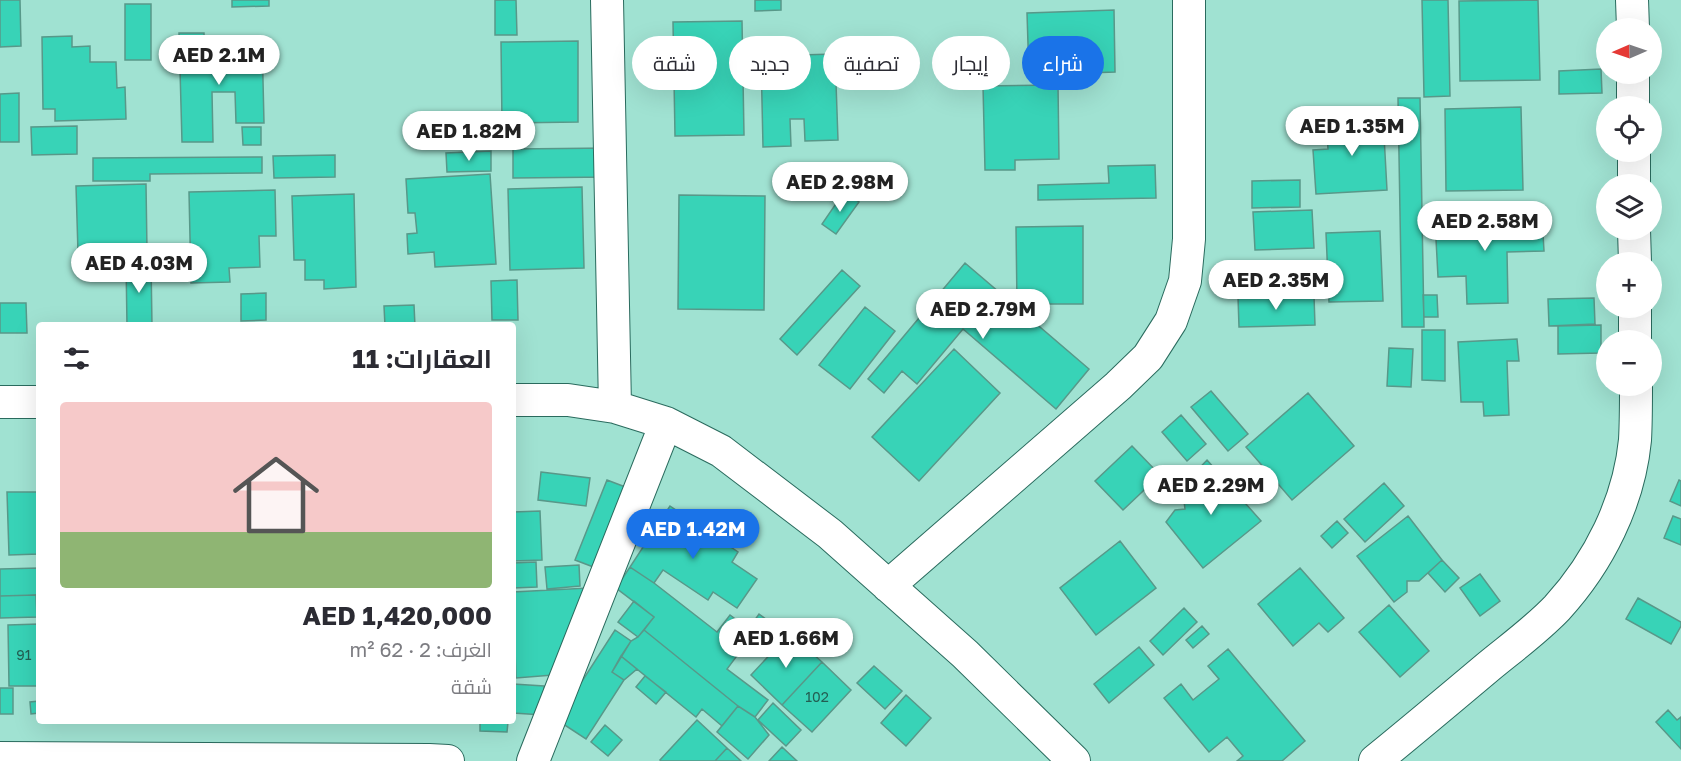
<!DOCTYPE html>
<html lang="ar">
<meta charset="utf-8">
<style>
body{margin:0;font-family:"Golos Text",Cairo,sans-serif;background:#f2f2f3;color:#2b2b33;direction:rtl;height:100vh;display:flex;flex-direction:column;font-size:22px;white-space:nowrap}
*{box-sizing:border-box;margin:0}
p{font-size:20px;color:#7c7c81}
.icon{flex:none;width:33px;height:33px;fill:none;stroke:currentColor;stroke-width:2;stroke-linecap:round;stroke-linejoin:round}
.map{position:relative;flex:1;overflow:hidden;direction:ltr}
.panel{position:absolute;left:36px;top:322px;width:480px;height:402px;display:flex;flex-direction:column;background:#fff;border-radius:6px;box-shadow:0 6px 24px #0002;direction:rtl}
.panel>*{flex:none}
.top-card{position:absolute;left:534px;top:36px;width:570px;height:54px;direction:rtl;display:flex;gap:12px}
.needle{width:39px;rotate:268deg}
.buttons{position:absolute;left:1596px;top:18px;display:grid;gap:12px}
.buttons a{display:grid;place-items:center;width:66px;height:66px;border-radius:50%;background:#fff;box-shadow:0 6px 24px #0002;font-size:30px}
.price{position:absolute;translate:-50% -51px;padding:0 14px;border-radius:21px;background:#fff;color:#222;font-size:20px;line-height:39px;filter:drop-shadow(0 2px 3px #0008)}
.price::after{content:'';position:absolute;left:50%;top:36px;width:18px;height:14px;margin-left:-9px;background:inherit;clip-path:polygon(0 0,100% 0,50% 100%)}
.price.selected{background:#1a73e8;color:#fff}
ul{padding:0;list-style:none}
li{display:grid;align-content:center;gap:12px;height:318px;padding:0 24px}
li span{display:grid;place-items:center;height:186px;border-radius:6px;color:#555}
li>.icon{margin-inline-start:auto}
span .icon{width:108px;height:108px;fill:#fffc;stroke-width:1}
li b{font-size:26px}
h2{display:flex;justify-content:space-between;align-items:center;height:72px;padding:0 24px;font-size:26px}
.chip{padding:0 21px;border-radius:27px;background:#fff;box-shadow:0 6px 24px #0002;font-size:21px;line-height:54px}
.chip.selected{background:#1a73e8;color:#fff}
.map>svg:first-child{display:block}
</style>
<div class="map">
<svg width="1681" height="761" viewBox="0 0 1681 761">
<rect width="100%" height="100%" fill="#a0e2d2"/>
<path fill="#38d3b7" stroke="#589889" stroke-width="1.5" d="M 0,0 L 20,0 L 21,46 L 0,47 Z
M 232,0 L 269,0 L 269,6 L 232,7 Z
M 495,0 L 516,0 L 517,35 L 495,35 Z
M 755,0 L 781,0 L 781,10 L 755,11 Z
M 1422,0 L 1448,0 L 1450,96 L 1424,97 Z
M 1538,0 L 1540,80 L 1460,81 L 1459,1 Z
M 125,4 L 151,4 L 151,60 L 125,60 Z
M 1114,10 L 1115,72 L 1029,75 L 1027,13 Z
M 742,21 L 744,135 L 675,136 L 673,22 Z
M 179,33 L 204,33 L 205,68 L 237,68 L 236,38 L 262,38 L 264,123 L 236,123 L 235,92 L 212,92 L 213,142 L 182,142 Z
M 72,36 L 72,47 L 90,46 L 90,62 L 116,62 L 117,88 L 125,87 L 126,119 L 55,121 L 55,109 L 43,109 L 42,37 Z
M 578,41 L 578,122 L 502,123 L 501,42 Z
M 835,54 L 838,140 L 805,141 L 804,119 L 790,119 L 791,146 L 763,147 L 761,56 Z
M 1601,69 L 1602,93 L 1559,94 L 1559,71 Z
M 1058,85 L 1059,159 L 1015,160 L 1015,170 L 985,170 L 983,86 Z
M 19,93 L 19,142 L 0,142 L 0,94 Z
M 1398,98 L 1420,98 L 1424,327 L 1402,327 Z
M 1521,107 L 1523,190 L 1446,191 L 1445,109 Z
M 1383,117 L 1387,190 L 1316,194 L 1313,150 L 1328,149 L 1326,120 Z
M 77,126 L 77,154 L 32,155 L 31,127 Z
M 242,127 L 261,127 L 261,145 L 243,145 Z
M 610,148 L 610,177 L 513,178 L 513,149 Z
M 491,151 L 491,171 L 447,172 L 446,153 Z
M 335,155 L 335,177 L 274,178 L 273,156 Z
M 262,157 L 262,173 L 150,174 L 150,181 L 93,181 L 93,158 Z
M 1155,165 L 1156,198 L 1038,200 L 1038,185 L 1109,183 L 1108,166 Z
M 490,174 L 496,264 L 435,267 L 434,252 L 408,254 L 407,234 L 417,233 L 415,213 L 408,213 L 406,179 Z
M 1300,180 L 1300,207 L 1252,208 L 1252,181 Z
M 146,184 L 147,250 L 78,252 L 76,186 Z
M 582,187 L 584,268 L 510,270 L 508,189 Z
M 275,190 L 276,236 L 259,236 L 260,267 L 229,268 L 230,282 L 191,283 L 189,192 Z
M 844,192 L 859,202 L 836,234 L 822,224 Z
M 354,194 L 356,287 L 324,289 L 324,280 L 305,280 L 305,260 L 294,260 L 292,196 Z
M 679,195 L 765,196 L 764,310 L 678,309 Z
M 1312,210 L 1314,248 L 1255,250 L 1253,212 Z
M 1542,217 L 1544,251 L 1507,252 L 1508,303 L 1467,304 L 1466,276 L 1438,277 L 1435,220 Z
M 1083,226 L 1083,304 L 1017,304 L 1016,227 Z
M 1380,231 L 1383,301 L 1329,302 L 1326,233 Z
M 126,261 L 151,261 L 152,326 L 127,326 Z
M 965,263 L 1089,369 L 1056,409 L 963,329 L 917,384 L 902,371 L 884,393 L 868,379 Z
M 842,270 L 860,286 L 797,355 L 780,339 Z
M 517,280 L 518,320 L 492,320 L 491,281 Z
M 266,293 L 266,320 L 241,321 L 241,294 Z
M 1423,295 L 1437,295 L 1438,317 L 1424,317 Z
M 1314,296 L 1315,325 L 1239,327 L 1238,297 Z
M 1594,298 L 1595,324 L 1549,326 L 1548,299 Z
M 0,303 L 26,303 L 27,333 L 0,333 Z
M 414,305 L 415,326 L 385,326 L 384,306 Z
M 865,307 L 895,331 L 850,389 L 819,365 Z
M 1601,325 L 1601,353 L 1558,354 L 1558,326 Z
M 1422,330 L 1445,330 L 1445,381 L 1422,380 Z
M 1517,339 L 1519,361 L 1507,361 L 1509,415 L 1484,416 L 1483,402 L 1461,402 L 1458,342 Z
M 1389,348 L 1413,349 L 1411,387 L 1387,386 Z
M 954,349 L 1000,393 L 919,481 L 872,437 Z
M 1211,391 L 1248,434 L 1228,451 L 1191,407 Z
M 1308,393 L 1354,446 L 1292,500 L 1246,447 Z
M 1181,415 L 1206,444 L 1187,461 L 1162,432 Z
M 1132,446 L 1160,475 L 1123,510 L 1095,481 Z
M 1207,460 L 1261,521 L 1203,568 L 1166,522 L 1175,510 L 1185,509 L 1184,501 L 1194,494 L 1185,483 Z
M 541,472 L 590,478 L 586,506 L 538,500 Z
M 607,480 L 628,488 L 596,568 L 575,560 Z
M 1679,480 L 1681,481 L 1681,506 L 1670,501 Z
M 1384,483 L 1404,506 L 1365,542 L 1344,519 Z
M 7,492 L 39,492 L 39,554 L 9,555 Z
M 670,506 L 738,552 L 732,562 L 757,579 L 737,608 L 713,592 L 708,600 L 663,570 L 654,583 L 630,567 Z
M 540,511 L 542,560 L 513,561 L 513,512 Z
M 1408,516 L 1442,560 L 1419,581 L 1407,581 L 1407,592 L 1394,602 L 1357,556 Z
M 1673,516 L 1681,519 L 1681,545 L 1664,538 Z
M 1337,521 L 1348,533 L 1332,548 L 1321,536 Z
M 1120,541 L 1156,588 L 1096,635 L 1060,588 Z
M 1442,560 L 1459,578 L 1445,592 L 1428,573 Z
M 536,562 L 537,587 L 513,588 L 513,563 Z
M 579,565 L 580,586 L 547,589 L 545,567 Z
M 630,567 L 654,583 L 717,632 L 730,615 L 754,633 L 727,669 L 768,700 L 755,717 L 738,706 L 644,630 L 654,617 L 616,588 Z
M 39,568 L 39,620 L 37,620 L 36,595 L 0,596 L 0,569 Z
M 1300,568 L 1344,618 L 1328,632 L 1319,623 L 1293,646 L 1258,604 Z
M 1480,574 L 1500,601 L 1480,616 L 1460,588 Z
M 588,588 L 553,675 L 516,678 L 513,592 Z
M 36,595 L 37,617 L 0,618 L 0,596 Z
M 1638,598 L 1681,622 L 1681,626 L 1671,644 L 1626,619 Z
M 634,601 L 654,617 L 638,637 L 618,622 Z
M 1389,605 L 1429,651 L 1400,677 L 1359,632 Z
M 1184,608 L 1197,622 L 1163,655 L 1150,641 Z
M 759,614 L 780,630 L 770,644 L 749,628 Z
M 39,624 L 39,686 L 9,686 L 8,625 Z
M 1202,626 L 1209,634 L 1193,648 L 1186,640 Z
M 615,630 L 631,641 L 612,672 L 624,680 L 586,739 L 557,720 Z
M 644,630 L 738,706 L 722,726 L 702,709 L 696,717 L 621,656 L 631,641 L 638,637 Z
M 790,633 L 822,662 L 782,705 L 751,675 Z
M 1139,647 L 1154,665 L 1109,703 L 1094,684 Z
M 1228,649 L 1305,741 L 1282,761 L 1237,761 L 1243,756 L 1227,737 L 1209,752 L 1164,698 L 1181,684 L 1193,700 L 1219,679 L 1208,666 Z
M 621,656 L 637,669 L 624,680 L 612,672 Z
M 822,662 L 851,690 L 812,732 L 782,705 Z
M 874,666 L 902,691 L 885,709 L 857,683 Z
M 645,676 L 666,692 L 656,704 L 636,687 Z
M 513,684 L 544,686 L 543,715 L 513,713 Z
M 0,688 L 13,688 L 13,714 L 0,714 Z
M 906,695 L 931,718 L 906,746 L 881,723 Z
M 39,701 L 39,713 L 31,714 L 30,702 Z
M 773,703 L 801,730 L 786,746 L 758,720 Z
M 738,706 L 755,717 L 769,735 L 748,759 L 717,732 Z
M 1668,710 L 1677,720 L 1681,717 L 1681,749 L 1656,722 Z
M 697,720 L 727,748 L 715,761 L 661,761 L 660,760 Z
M 480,722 L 508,722 L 507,732 L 480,731 Z
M 605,725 L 622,740 L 608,756 L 591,742 Z
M 782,747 L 797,761 L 769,761 Z
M 727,748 L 741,761 L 715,761 Z"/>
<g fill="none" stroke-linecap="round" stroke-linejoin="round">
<defs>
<path id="minor" d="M 607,0 L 615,407
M 1632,0 L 1633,28
M 1633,74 L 1633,106
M 1634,152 L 1634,184
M 1634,230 L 1635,262
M 1635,308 L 1635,340
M 513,400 L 568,400 L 615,407 L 666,423 L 721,451 L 830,534 L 965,654 L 1074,761
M 0,402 L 39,402
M 888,586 L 1118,386 L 1148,357 L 1171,321 L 1185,281 L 1189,239 L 1189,0
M 0,758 L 429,760 L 448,761
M 533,761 L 666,423
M 1375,761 C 1413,730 1450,699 1488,667 C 1511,648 1536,630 1557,608 C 1599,562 1629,502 1635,440 C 1636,422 1636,404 1636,386"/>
</defs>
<use href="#minor" stroke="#2a6b5e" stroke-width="34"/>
<use href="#minor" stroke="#fff" stroke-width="32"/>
</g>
<g text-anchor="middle" stroke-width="6" stroke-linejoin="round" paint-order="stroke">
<g font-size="14" fill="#235e52">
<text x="24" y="660">91</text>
<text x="817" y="702">102</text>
</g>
</g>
</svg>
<div class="buttons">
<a><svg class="needle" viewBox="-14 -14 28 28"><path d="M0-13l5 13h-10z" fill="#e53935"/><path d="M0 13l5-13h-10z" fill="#7c7c81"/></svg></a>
<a><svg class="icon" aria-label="locate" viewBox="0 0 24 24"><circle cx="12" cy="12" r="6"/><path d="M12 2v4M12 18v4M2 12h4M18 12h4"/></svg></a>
<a><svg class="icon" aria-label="layers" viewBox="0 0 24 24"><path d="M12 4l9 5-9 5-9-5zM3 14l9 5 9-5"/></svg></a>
<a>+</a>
<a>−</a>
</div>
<b class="price" style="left:219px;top:86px">AED 2.1M</b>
<b class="price" style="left:1352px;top:157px">AED 1.35M</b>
<b class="price" style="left:469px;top:162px">AED 1.82M</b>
<b class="price" style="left:840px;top:213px">AED 2.98M</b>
<b class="price" style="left:1485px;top:252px">AED 2.58M</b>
<b class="price" style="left:139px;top:294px">AED 4.03M</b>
<b class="price" style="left:1276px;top:311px">AED 2.35M</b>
<b class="price" style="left:983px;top:340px">AED 2.79M</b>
<b class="price" style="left:1211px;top:516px">AED 2.29M</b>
<b class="price selected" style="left:693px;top:560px">AED 1.42M</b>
<b class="price" style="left:786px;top:669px">AED 1.66M</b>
<div class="top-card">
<a class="chip selected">شراء</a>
<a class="chip">إيجار</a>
<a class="chip">تصفية</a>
<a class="chip">جديد</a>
<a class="chip">شقة</a>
</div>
<section class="panel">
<h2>العقارات: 11<svg class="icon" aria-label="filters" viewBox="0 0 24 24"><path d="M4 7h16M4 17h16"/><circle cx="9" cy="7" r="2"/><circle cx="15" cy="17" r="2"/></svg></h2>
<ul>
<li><span style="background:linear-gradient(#f6c9c9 70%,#8fb573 0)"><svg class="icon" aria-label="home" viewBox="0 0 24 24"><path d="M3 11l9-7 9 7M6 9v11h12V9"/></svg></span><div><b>AED 1,420,000</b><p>الغرف: 2 · 62 m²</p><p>شقة</p></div></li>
</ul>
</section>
</div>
